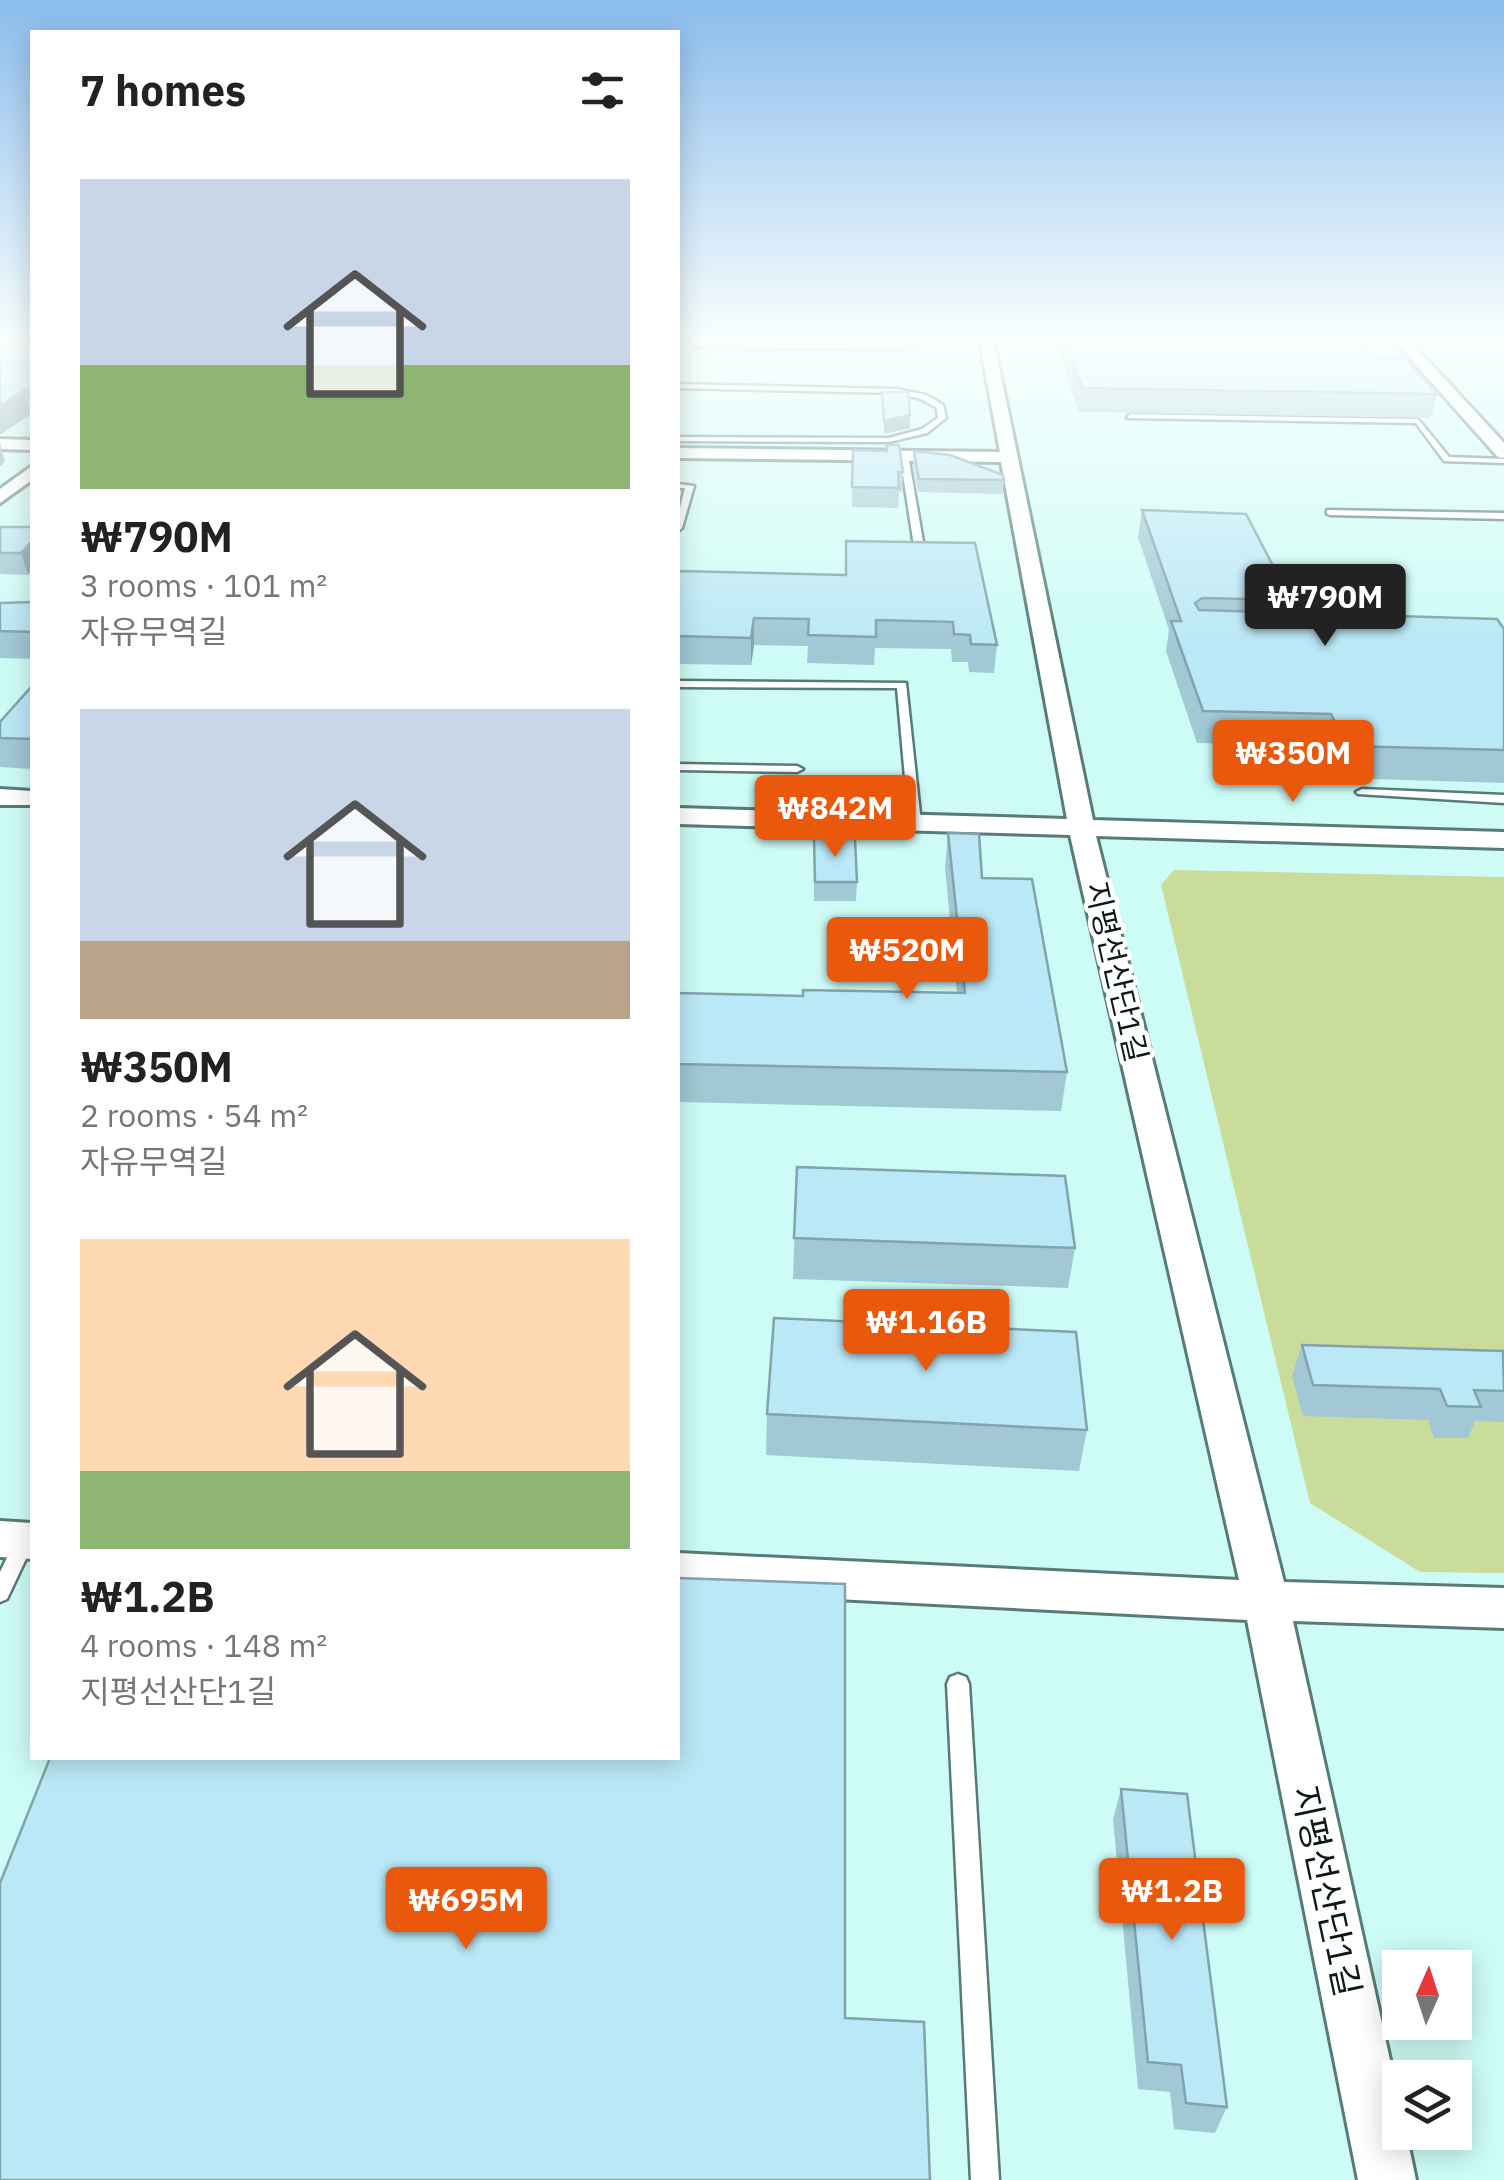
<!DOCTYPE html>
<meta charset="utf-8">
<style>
body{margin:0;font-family:"IBM Plex Sans","Noto Sans KR",sans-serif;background:#f6f6f6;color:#222;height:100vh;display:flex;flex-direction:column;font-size:38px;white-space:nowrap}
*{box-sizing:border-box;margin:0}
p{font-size:32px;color:#767676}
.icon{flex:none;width:55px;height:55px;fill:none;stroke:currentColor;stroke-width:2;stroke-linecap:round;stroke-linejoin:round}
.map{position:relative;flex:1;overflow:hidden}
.sheet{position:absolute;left:30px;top:30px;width:650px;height:1730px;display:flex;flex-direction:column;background:#fff;border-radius:0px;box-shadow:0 5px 25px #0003}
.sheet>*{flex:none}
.needle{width:65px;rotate:3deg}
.buttons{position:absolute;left:1382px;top:1950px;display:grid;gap:20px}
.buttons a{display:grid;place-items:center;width:90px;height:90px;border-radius:0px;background:#fff;box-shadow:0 5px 25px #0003;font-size:50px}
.price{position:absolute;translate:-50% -85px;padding:0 22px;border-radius:10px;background:#ea580c;color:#fff;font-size:32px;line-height:65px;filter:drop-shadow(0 2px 5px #0008)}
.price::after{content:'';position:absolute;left:50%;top:60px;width:30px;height:22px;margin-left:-15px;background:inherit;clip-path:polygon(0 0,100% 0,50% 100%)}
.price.active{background:#222;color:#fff}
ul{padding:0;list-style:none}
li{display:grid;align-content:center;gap:20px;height:530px;padding:0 50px}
li span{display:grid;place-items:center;height:310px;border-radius:0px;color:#555}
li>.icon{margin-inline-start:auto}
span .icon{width:180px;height:180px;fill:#fffc;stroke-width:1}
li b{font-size:42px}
h2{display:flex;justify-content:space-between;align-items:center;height:120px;padding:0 50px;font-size:42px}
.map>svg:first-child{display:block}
</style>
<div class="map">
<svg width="1504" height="2180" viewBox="0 0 1504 2180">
<rect width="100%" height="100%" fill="#f0fffc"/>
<path fill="#cdfcf6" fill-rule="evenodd" d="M 0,338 L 32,338 L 32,1758 L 678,1758 L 678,338 L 1504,338 L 1504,2180 L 0,2180 ZM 1400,1968 L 1455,1968 L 1455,2022 L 1400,2022 ZM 1400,2078 L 1455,2078 L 1455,2132 L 1400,2132 Z"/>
<path fill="#c9dc9a" d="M 1174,870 L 1504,877 L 1504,1573 L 1420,1572 L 1310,1503 L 1161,885 Z"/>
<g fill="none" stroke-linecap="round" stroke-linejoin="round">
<defs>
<path id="lane" d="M 926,338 L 936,338 L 903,349 L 678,347 L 678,343 L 903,345 Z
M 678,384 L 896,389 L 926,395 L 943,405 L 946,418 L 927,433 L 889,442 L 678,441 L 678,437 L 889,438 L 922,429 L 938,418 L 937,408 L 921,399 L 896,393 L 678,388 Z
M 1130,414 L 1418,419 L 1449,457 L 1504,459 L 1504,463 L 1444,461 L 1416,423 L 1127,418 Z
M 904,453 L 908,455 L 926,559 L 921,562 L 916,559 L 900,455 Z
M 678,484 L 694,486 L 682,528 L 678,531 L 678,515 L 685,488 L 678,488 Z
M 1327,510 L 1504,513 L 1504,519 L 1330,515 L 1327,514 Z
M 678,681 L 906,683 L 921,823 L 915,827 L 909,823 L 897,688 L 679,687 Z
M 678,764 L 797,766 L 803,769 L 797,772 L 678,770 Z
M 1362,789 L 1504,795 L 1504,803 L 1358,794 L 1356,792 Z
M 25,1533 L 32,1535 L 32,1546 L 7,1599 L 0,1602 L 0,1572 L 18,1535 Z
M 958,1674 L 966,1677 L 969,1684 L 999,2180 L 971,2180 L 947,1684 L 950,1677 Z"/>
<path id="street" d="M 979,338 L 993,338 L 1093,820 L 1504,832 L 1504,848 L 1096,836 L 1284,1582 L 1504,1588 L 1504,1628 L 1293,1621 L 1400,2105 L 1400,2132 L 1406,2132 L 1416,2180 L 1358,2180 L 1247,1620 L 678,1591 L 678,1553 L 1239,1580 L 1070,835 L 678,824 L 678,808 L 1067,819 L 1001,462 L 678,458 L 678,448 L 1000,452 Z
M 1392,338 L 1407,338 L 1504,443 L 1504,458 L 1498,457 Z
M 0,439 L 32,440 L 32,450 L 0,449 Z
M 32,466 L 32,480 L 0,503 L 0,489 Z
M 0,789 L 32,791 L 32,805 L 0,805 Z
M 0,1521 L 32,1523 L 32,1559 L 0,1557 Z"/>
</defs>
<use href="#lane" stroke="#597b77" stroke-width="5"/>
<use href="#street" stroke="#597b77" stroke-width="6"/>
<use href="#lane" fill="#fff" fill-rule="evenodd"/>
<use href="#street" fill="#fff" fill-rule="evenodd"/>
</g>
<path fill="#a1c8d4" d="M 0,338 L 32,338 L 32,414 L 0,435 Z
M 1054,338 L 1357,338 L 1373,357 L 1437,394 L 1431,418 L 1079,412 Z
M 853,450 L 903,472 L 902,492 L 899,492 L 898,508 L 852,507 Z
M 914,451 L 1004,480 L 1003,494 L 918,492 L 913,465 Z
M 1142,510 L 1291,600 L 1288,613 L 1504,629 L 1504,783 L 1339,778 L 1324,746 L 1197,743 L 1166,651 L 1169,630 L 1138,537 Z
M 0,527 L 32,527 L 28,575 L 0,574 Z
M 846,541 L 997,645 L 994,673 L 969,672 L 968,662 L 952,662 L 951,649 L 875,648 L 874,665 L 807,663 L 808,646 L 754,645 L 751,665 L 678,664 L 678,571 L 845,575 Z
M 32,602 L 32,659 L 0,658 L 0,603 Z
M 32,686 L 32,769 L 0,767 L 0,722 Z
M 948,833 L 982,878 L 1067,1072 L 1061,1111 L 678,1102 L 678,993 L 803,996 L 957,993 L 945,868 Z
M 814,838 L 857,882 L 856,901 L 814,901 Z
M 797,1167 L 1075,1248 L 1068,1288 L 793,1279 Z
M 1302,1345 L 1504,1353 L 1504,1422 L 1475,1421 L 1468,1438 L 1434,1438 L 1428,1420 L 1303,1416 L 1292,1376 Z
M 767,1414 L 1087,1430 L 1079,1471 L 766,1455 Z
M 1121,1789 L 1227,2107 L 1215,2133 L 1174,2129 L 1170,2092 L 1138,2089 L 1113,1819 Z"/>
<path fill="#83a2ac" d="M 24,390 L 30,414 L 0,435 L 0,406 Z
M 910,415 L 910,428 L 884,434 L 884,421 Z
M 0,443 L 5,462 L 0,466 Z
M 32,541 L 32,569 L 28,575 L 21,553 Z
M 754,618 L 754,645 L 751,665 L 751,638 Z"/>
<path fill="#bbe8f6" stroke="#83a2ac" stroke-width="2.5" d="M 0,338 L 32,338 L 32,390 L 24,390 L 0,406 L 0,349 L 26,350 L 29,340 Z
M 1064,338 L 1357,338 L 1373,357 L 1404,357 L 1437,394 L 1082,388 Z
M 882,392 L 908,392 L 910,415 L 884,421 Z
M 887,445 L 899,445 L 903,472 L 898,472 L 899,488 L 852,487 L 853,450 L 887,451 Z
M 914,451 L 950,455 L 1003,475 L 1004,480 L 919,479 Z
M 1142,510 L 1246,514 L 1291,600 L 1202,598 L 1195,603 L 1199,610 L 1497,619 L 1504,629 L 1504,750 L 1347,746 L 1331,714 L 1203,711 L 1171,621 L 1181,621 Z
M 0,527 L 32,527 L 32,541 L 21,553 L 0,553 Z
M 846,541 L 975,543 L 997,645 L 971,644 L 970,635 L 954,634 L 953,622 L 876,620 L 876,637 L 808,635 L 809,619 L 754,618 L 751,638 L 678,636 L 678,571 L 846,575 Z
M 32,602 L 32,632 L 0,631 L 0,603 Z
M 32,686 L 32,739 L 0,738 L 0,722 Z
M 948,833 L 979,834 L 982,878 L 1032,879 L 1067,1072 L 678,1064 L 678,993 L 803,996 L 803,990 L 965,993 Z
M 814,838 L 855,839 L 857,882 L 815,882 Z
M 797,1167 L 1065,1176 L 1075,1248 L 794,1238 Z
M 774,1318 L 1076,1332 L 1087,1430 L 767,1414 Z
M 1302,1345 L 1503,1351 L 1504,1391 L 1474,1390 L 1481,1407 L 1447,1406 L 1440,1389 L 1313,1385 Z
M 678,1578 L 845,1584 L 845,2018 L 924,2022 L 930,2180 L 0,2180 L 0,1883 L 50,1758 L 678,1758 Z
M 1121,1789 L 1187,1794 L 1227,2107 L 1186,2103 L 1181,2065 L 1148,2062 Z"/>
<linearGradient id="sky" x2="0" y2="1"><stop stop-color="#8bbcec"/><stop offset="0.53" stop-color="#f8fffe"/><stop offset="1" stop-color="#f8fffe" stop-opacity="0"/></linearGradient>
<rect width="1504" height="643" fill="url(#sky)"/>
<g text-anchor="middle" stroke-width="9" stroke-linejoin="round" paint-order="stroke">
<g font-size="30" fill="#0b1917" stroke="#fff">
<text transform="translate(1116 972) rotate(77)" y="10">지평선산단1길</text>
</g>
<g font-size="35" fill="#0b1917" stroke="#fff">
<text transform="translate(1326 1891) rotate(78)" y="12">지평선산단1길</text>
</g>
</g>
</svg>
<div class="buttons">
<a><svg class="needle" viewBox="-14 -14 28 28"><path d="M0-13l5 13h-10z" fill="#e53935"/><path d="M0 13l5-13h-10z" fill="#767676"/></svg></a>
<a><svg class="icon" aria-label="layers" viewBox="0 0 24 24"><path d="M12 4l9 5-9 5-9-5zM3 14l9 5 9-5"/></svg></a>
</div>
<b class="price active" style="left:1325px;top:649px">₩790M</b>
<b class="price" style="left:1293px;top:805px">₩350M</b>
<b class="price" style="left:835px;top:860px">₩842M</b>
<b class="price" style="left:907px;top:1002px">₩520M</b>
<b class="price" style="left:926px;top:1374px">₩1.16B</b>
<b class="price" style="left:1172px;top:1943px">₩1.2B</b>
<b class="price" style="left:466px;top:1952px">₩695M</b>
<section class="sheet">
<h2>7 homes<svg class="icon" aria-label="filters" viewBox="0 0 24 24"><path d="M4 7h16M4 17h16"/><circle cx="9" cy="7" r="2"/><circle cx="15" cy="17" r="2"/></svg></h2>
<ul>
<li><span style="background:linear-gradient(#c9d6e8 60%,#8fb573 0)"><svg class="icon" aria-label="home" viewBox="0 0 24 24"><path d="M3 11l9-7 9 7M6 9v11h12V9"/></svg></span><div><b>₩790M</b><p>3 rooms · 101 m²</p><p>자유무역길</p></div></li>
<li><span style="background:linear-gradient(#c9d6e8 75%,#b9a48a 0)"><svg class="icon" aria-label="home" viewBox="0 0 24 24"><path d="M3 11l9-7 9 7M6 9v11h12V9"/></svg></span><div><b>₩350M</b><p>2 rooms · 54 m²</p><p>자유무역길</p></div></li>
<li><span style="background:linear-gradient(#ffd9b3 75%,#8fb573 0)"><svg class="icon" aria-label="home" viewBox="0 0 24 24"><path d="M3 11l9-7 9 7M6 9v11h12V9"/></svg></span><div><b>₩1.2B</b><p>4 rooms · 148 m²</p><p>지평선산단1길</p></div></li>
</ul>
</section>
</div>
